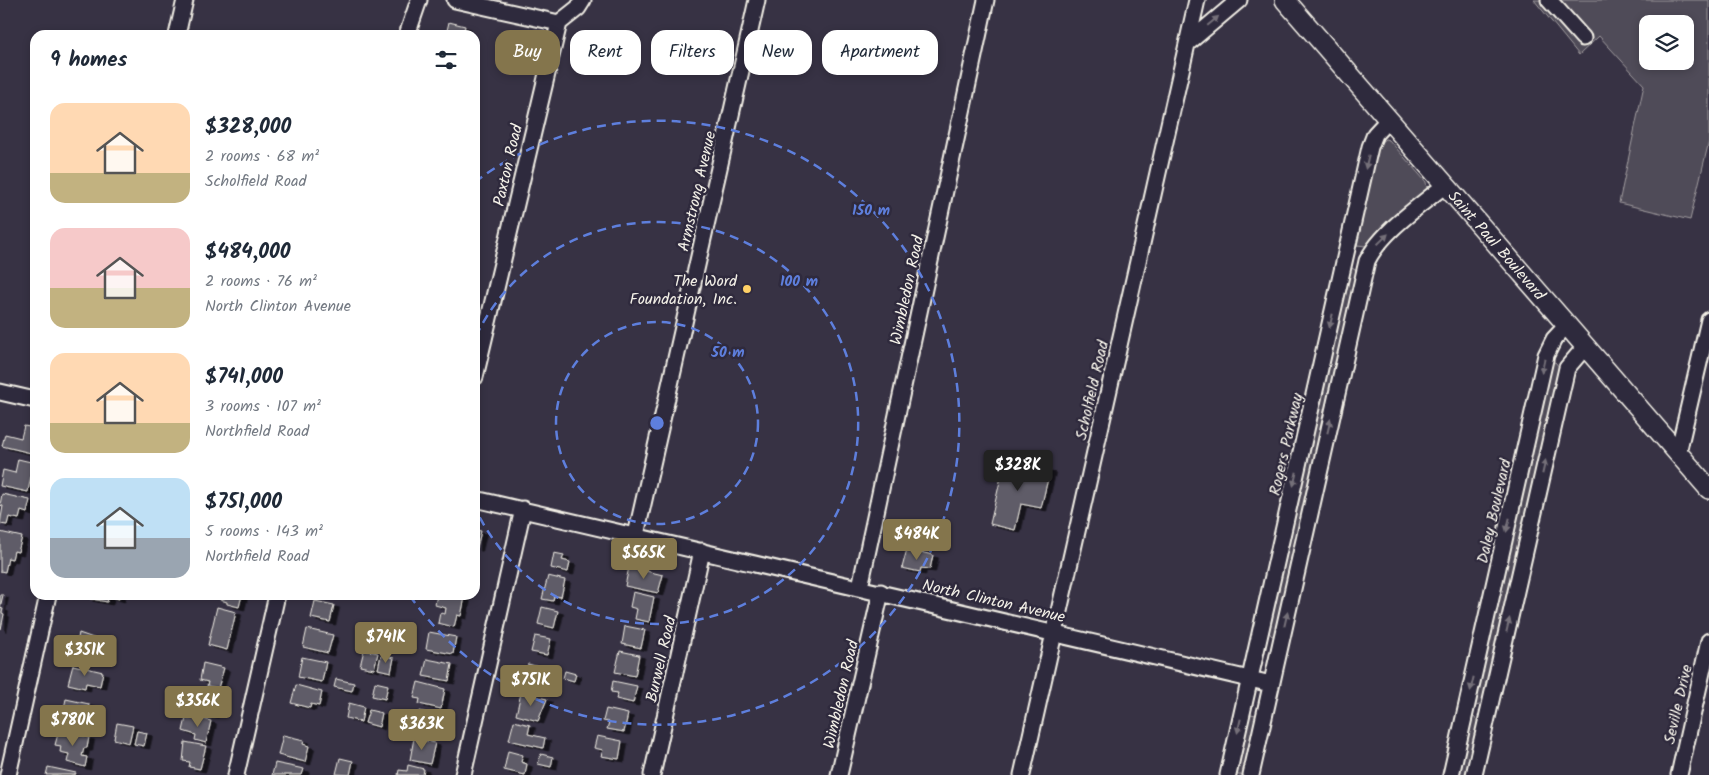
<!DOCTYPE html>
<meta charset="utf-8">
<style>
body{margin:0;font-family:Kalam,sans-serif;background:#f2f2f3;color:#1f2937;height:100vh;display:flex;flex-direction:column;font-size:19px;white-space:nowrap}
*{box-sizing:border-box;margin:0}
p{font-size:16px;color:#747a83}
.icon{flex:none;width:28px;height:28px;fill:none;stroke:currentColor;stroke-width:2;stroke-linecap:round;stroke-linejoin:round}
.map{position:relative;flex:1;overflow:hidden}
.sheet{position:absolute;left:30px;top:30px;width:450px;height:570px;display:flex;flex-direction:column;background:#fff;border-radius:15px;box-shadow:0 2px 8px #0003}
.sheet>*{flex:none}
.hud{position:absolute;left:495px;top:30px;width:475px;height:45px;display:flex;gap:10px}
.tools{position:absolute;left:1639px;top:15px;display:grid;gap:10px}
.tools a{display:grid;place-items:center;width:55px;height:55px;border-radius:10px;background:#fff;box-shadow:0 2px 8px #0003;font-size:25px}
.price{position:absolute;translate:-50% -42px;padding:0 11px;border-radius:5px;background:#84754c;color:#fff;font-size:16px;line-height:32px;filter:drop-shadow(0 1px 2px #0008)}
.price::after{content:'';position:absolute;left:50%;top:30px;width:15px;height:11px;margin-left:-8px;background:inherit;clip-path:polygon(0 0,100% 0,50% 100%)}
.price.selected{background:#222;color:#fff}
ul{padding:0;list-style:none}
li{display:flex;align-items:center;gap:15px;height:125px;padding:0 20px}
li span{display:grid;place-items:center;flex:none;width:140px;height:100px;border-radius:15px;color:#555}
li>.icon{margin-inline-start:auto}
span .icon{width:60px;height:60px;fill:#fffc;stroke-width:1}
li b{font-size:21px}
h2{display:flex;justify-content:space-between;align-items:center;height:60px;padding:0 20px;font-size:21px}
.tag{padding:0 18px;border-radius:15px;background:#fff;box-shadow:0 2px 8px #0003;font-size:18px;line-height:45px}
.tag.selected{background:#84754c;color:#fff}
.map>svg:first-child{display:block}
</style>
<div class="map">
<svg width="1709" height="775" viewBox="0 0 1709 775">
<defs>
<filter id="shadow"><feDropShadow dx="5.5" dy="3" stdDeviation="0" flood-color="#0009"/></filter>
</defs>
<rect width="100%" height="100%" fill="#373244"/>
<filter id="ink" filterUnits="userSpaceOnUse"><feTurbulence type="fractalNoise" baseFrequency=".02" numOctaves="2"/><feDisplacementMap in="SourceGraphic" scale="10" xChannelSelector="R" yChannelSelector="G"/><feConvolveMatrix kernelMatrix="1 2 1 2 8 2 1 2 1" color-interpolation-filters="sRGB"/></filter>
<g filter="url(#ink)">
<path fill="#504b59" stroke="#a29ea0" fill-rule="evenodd" d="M 1534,0 L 1709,0 L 1709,141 L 1690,220 L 1619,203 L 1644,85 L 1599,36 L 1579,55 ZM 1648,24 L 1685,24 L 1685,61 L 1648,61 Z
M 1385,139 L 1389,140 L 1426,182 L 1427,191 L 1371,243 L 1366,246 L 1357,245 L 1355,241 L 1378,144 Z
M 1352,268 L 1358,272 L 1275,635 L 1272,636 L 1267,630 L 1348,271 Z
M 1555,362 L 1560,368 L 1483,704 L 1476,706 L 1474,704 L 1552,363 Z
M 1250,714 L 1257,715 L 1245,775 L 1234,775 Z
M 1474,717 L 1479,723 L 1467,775 L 1456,775 L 1471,718 Z"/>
<path fill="#5f5c67" stroke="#f4f1e8" filter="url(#shadow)" d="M 449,22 L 465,26 L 463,35 L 446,35 Z
M 24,426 L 35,428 L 35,454 L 2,446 L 5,434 L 21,438 Z
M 18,459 L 35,463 L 35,477 L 31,476 L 28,492 L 0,486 L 3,470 L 15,473 Z
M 1005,460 L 1050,470 L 1041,508 L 1021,504 L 1015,530 L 990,524 Z
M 2,494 L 30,500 L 27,513 L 21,511 L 19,519 L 9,517 L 7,525 L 0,524 L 3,506 L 0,505 Z
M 475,530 L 481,531 L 477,548 L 475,548 Z
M 0,532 L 22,537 L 18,552 L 14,551 L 12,559 L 8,558 L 5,572 L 0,571 Z
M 907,549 L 933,555 L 930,569 L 921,568 L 920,572 L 902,568 Z
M 554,553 L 564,555 L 562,560 L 570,562 L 568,572 L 551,568 Z
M 629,567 L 663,575 L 658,593 L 625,586 Z
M 548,576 L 565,580 L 561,597 L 554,596 L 553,601 L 542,599 Z
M 633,592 L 654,597 L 649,622 L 635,619 L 637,609 L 630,607 Z
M 0,595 L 3,595 L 0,608 L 3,609 L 2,613 L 4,614 L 1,629 L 0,628 Z
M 88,595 L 120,595 L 119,599 L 109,596 L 107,602 L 87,598 Z
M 221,595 L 242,595 L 239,607 L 227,604 L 227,602 L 220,600 Z
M 437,595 L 465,597 L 461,616 L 457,615 L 454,627 L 438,623 L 440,613 L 445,614 L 446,608 L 435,605 Z
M 315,601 L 334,605 L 330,622 L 311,618 Z
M 217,607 L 236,612 L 227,650 L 208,645 Z
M 542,607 L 558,611 L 554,628 L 538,624 Z
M 625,626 L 645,630 L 641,648 L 622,644 Z
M 307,629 L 333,635 L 328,653 L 303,647 Z
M 429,632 L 456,637 L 453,654 L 426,649 Z
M 79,633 L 99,640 L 95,658 L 75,653 Z
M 535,636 L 551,639 L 547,655 L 531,652 Z
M 364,650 L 378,653 L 374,669 L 360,666 Z
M 620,651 L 639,655 L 635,676 L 615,672 Z
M 381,655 L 394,658 L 391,672 L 378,669 Z
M 302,657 L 326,662 L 322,682 L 298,677 Z
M 427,659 L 452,664 L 449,681 L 423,676 Z
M 203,663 L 224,668 L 218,688 L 207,686 L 208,682 L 200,680 Z
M 528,664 L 543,668 L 541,674 L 547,676 L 545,684 L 540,682 L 539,686 L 524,683 Z
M 73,665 L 103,672 L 100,686 L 86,683 L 85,688 L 68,684 Z
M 565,671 L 576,674 L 574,681 L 563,678 Z
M 336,679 L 354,683 L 352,691 L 334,687 Z
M 613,681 L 637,686 L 633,703 L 616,699 L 618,693 L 611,692 Z
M 375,682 L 388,685 L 385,699 L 372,696 Z
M 418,682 L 445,689 L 441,709 L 419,704 L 420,699 L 414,698 Z
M 296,685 L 322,692 L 319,706 L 311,704 L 310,708 L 291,703 Z
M 200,692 L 217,696 L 213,715 L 195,711 L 196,707 L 190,706 L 192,698 L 198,700 Z
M 521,693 L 547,699 L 538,721 L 516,715 Z
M 66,699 L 89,704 L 86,727 L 61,722 Z
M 349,703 L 364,707 L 361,722 L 346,718 Z
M 606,709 L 628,714 L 624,732 L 607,729 L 609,722 L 603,721 Z
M 369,710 L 382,713 L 379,727 L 365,723 Z
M 420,711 L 439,716 L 434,737 L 415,733 Z
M 191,716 L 211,721 L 206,743 L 195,740 L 196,735 L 183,731 L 186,718 L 190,719 Z
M 514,721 L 530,725 L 528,734 L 545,738 L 543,748 L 509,740 Z
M 117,723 L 133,726 L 129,743 L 114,739 Z
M 59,730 L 89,737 L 87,748 L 84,748 L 82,756 L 87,757 L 85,767 L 67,762 L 69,754 L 60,752 L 61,746 L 55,745 Z
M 137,731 L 147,733 L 144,746 L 134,744 Z
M 283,735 L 304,740 L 303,744 L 309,746 L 305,762 L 278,755 Z
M 597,736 L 622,741 L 619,759 L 601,756 L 603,750 L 594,748 Z
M 414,738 L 435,743 L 430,764 L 410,760 Z
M 185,742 L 206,746 L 200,769 L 189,767 L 190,762 L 183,761 Z
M 508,751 L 523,755 L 521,762 L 527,764 L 525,775 L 504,770 Z
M 541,754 L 553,757 L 551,767 L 538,764 Z
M 340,758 L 353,761 L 350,775 L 336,774 Z
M 275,763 L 304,769 L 302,775 L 272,775 Z
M 408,765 L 424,769 L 423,775 L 398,775 L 399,770 L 407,771 Z
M 48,767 L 76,773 L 75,775 L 46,775 Z"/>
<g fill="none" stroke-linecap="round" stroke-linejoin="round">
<defs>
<path id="minor" d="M 455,0 L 559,23
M 1549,0 L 1583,38
M 177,35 L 185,0
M 407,35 L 419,0
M 1188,43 L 1239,0
M 475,377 L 559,23 L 578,8 L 583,0
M 0,392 L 35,400
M 1678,453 L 1709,320
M 475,499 L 1271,684
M 636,535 L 757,0
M 860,587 L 986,0
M 8,775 L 48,595
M 236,775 L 277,595
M 463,775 L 523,509
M 652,775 L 702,551
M 839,775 L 881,592
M 1022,775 L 1197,0
M 1228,775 L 1370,147 L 1375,134 L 1388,120
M 1251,775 L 1367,261 C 1381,232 1420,206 1445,185
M 1451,775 L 1546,355 L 1554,339 L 1567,325
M 1474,775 L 1567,368 L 1585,347
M 1679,775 L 1709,641"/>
<g id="major">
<path id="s1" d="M 1285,0 L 1709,489"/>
</g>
</defs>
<use href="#minor" stroke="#f4f1e8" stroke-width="19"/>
<use href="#major" stroke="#f4f1e8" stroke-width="22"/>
<use href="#minor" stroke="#2f2a3d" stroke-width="15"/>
<use href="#major" stroke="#2f2a3d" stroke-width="19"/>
</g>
<defs><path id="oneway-solid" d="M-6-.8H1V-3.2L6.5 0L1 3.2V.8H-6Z" transform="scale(1.25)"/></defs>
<g fill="#747079">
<use href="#oneway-solid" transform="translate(1213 21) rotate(-40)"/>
<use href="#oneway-solid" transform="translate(1367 162) rotate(103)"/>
<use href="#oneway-solid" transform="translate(1383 239) rotate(-44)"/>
<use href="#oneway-solid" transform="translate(1331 321) rotate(103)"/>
<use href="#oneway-solid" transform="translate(1543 366) rotate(102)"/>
<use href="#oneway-solid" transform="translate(1329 426) rotate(-77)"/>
<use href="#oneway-solid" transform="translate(1544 467) rotate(-77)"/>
<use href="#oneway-solid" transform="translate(1295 479) rotate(103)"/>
<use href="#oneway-solid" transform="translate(1508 525) rotate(103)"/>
<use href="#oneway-solid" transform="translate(1286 619) rotate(-77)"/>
<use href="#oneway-solid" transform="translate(1508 625) rotate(-77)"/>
<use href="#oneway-solid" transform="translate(1472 684) rotate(103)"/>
<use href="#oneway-solid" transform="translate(1239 726) rotate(103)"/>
</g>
</g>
<g fill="none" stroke="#5e7fdd" stroke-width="2.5" stroke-dasharray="9 6">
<circle cx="657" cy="423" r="101"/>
<path d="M476 336A201 201 0 1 1 476 510"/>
<path d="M475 182A302 302 0 1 1 410 596"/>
</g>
<circle fill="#ffd166" stroke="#2f2a3d" stroke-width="2" cx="747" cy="289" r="5"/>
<g text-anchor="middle" stroke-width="5" stroke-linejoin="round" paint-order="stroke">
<g font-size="16" fill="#f4f1e8" stroke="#2f2a3d">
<text transform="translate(507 165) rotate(-77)" y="6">Paxton Road</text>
<text transform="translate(696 191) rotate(-77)" y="6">Armstrong Avenue</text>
<text dy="6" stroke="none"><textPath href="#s1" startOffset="324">Saint Paul Boulevard</textPath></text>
<text transform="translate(906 290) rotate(-78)" y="6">Wimbledon Road</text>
<text transform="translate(1091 390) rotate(-77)" y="6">Scholfield Road</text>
<text transform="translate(1285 444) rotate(-77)" y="6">Rogers Parkway</text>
<text transform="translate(1493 511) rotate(-77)" y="6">Daley Boulevard</text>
<text transform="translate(994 600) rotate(13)" y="6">North Clinton Avenue</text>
<text transform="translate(660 659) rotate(-77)" y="6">Burwell Road</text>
<text transform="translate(840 694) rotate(-77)" y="6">Wimbledon Road</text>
<text transform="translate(1677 704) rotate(-77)" y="6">Seville Drive</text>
</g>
<g font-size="16" fill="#f4f1e8" stroke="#2f2a3d" text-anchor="end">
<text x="737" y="286">The Word<tspan x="737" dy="18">Foundation, Inc.</tspan></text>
</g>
</g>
<circle cx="657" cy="423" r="8" fill="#5e7fdd" stroke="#2f2a3d" stroke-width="2.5"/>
<g font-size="15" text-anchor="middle" font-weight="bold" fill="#5e7fdd" stroke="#2f2a3d" stroke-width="5" stroke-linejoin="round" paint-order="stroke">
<text x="871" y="215">150 m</text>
<text x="799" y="286">100 m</text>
<text x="728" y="357">50 m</text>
</g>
</svg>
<div class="tools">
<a><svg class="icon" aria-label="layers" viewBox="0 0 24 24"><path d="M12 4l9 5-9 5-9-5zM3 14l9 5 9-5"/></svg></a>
</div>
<b class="price selected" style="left:1018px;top:492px">$328K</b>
<b class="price" style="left:917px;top:561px">$484K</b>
<b class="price" style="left:644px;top:580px">$565K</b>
<b class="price" style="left:386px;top:664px">$741K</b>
<b class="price" style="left:85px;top:677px">$351K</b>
<b class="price" style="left:531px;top:707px">$751K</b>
<b class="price" style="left:198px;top:728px">$356K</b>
<b class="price" style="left:73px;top:747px">$780K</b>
<b class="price" style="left:422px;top:751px">$363K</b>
<div class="hud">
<a class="tag selected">Buy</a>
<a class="tag">Rent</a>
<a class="tag">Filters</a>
<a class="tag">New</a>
<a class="tag">Apartment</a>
</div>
<section class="sheet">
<h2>9 homes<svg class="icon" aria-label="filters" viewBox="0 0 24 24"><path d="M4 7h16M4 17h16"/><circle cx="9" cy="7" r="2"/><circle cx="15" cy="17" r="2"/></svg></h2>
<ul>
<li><span style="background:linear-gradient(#ffd9b3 70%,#c2b280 0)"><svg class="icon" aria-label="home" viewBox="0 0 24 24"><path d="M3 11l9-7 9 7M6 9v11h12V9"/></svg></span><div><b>$328,000</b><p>2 rooms · 68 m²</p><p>Scholfield Road</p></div></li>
<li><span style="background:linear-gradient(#f6c9c9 60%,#c2b280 0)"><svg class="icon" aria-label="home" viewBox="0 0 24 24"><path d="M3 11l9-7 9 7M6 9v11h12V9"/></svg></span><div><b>$484,000</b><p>2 rooms · 76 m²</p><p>North Clinton Avenue</p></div></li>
<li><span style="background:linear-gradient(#ffd9b3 70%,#c2b280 0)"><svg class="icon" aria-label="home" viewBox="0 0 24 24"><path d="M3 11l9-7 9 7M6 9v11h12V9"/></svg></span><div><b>$741,000</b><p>3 rooms · 107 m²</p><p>Northfield Road</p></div></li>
<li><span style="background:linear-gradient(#bfe0f5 60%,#9aa5b1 0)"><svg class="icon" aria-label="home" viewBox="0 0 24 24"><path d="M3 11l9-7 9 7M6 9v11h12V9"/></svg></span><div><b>$751,000</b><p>5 rooms · 143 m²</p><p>Northfield Road</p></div></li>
</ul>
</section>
</div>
